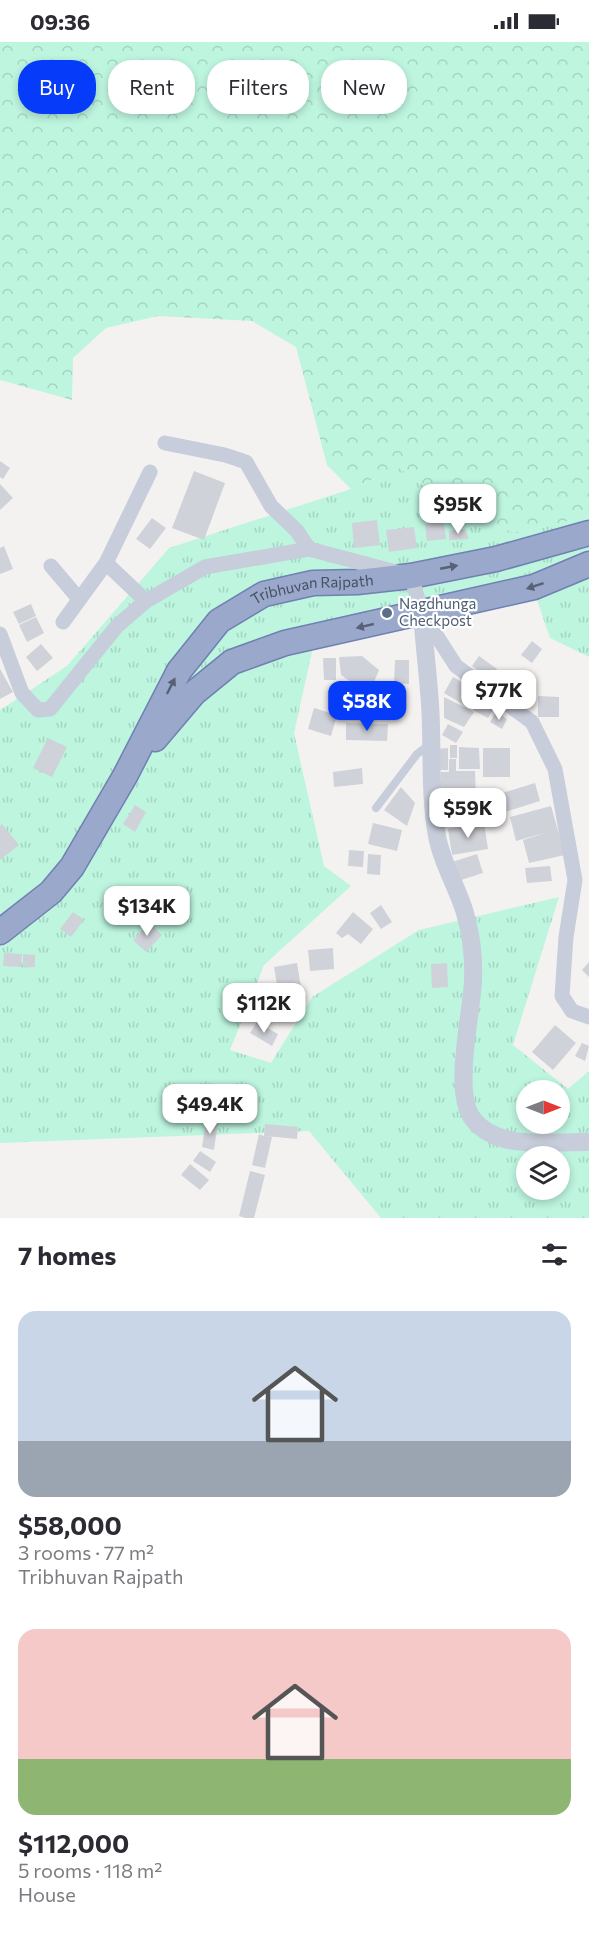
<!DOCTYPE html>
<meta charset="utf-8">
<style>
body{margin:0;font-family:Commissioner,sans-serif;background:#f7f7f7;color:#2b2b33;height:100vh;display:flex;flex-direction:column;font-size:22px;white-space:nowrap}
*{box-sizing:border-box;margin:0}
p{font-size:20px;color:#7c7c81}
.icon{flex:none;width:33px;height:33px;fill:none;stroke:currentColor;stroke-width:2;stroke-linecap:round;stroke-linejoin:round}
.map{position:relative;height:1176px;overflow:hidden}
.drawer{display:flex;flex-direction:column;background:#fff;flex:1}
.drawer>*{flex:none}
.hud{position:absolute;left:18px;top:18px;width:554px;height:54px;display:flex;gap:12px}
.needle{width:39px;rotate:90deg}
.tools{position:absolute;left:516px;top:1038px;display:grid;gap:12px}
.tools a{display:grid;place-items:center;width:54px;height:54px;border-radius:50%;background:#fff;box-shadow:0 3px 9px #0003;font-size:30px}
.price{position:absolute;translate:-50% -51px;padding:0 14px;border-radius:12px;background:#fff;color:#222;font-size:20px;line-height:39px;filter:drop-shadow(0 2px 3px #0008)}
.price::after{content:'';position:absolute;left:50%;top:36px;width:18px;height:14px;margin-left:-9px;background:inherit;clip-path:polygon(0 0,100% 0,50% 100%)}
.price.on{background:#063bf9;color:#fff}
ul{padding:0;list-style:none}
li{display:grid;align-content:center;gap:12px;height:318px;padding:0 18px}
li span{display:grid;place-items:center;height:186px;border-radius:18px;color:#555}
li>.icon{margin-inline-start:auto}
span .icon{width:108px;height:108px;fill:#fffc;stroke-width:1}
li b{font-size:26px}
h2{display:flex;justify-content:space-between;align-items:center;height:72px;padding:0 18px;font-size:26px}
.tag{padding:0 21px;border-radius:24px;background:#fff;box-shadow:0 3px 9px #0003;font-size:21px;line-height:54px}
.tag.on{background:#063bf9;color:#fff}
.status{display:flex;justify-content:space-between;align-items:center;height:42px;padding:0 30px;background:#fff;direction:ltr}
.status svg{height:16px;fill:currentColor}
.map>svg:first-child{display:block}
</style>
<div class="status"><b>09:36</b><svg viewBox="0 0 49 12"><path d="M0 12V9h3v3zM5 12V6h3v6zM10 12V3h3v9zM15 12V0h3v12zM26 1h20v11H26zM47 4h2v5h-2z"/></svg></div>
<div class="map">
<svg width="589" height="1176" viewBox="0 0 589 1176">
<defs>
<pattern id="grass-tufts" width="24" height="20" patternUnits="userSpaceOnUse" patternTransform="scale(1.5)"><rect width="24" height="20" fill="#bdf5df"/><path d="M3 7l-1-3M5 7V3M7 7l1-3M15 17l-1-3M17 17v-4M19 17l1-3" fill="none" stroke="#a4d4c2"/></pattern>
<pattern id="forest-crowns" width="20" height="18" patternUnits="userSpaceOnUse" patternTransform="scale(1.5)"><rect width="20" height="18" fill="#bdf5df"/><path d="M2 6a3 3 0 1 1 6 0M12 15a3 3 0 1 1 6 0" fill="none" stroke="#a4d4c2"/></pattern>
</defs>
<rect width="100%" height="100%" fill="#f4f2f1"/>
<path fill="url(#grass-tufts)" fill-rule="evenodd" d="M 400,426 L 466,475 L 516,491 L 589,474 L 589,615 L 550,596 L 537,558 L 422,571 L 313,605 L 294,691 L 324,824 L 351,844 L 264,923 L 230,1008 L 271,1021 L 312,955 L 419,888 L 559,855 L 513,1003 L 568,1047 L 589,1029 L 589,1176 L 381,1176 L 309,1089 L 0,1101 L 0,668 L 67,624 L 169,506 L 351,447 ZM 526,1048 L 560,1048 L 560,1082 L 526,1082 ZM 526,1114 L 560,1114 L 560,1148 L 526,1148 Z"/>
<path fill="url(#forest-crowns)" d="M 0,0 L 589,0 L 589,474 L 516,491 L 466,475 L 400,426 L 351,447 L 327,423 L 296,305 L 252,279 L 158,274 L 106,286 L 73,316 L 72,358 L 0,338 Z"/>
<path fill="#d0d2d9" d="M 0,419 L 10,426 L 3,437 L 0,435 Z
M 194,429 L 225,441 L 204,498 L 172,486 Z
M 0,442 L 13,456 L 0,468 Z
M 152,476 L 166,486 L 150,507 L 136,497 Z
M 377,478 L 380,503 L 354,506 L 352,481 Z
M 444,480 L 446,497 L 427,499 L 425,482 Z
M 414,485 L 417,506 L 389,510 L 386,488 Z
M 465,487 L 469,497 L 449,498 L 449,489 Z
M 4,504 L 13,527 L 0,532 L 0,506 Z
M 31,562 L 36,574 L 19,582 L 13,570 Z
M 36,575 L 44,591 L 27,600 L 19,583 Z
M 532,599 L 542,607 L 532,621 L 521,613 Z
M 41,602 L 53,616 L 37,629 L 26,615 Z
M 362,614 L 379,628 L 372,645 L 354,642 L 341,633 L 339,615 Z
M 479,614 L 497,627 L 489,637 L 472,624 Z
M 323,616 L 336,616 L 336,638 L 324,638 Z
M 395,618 L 409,618 L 409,642 L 394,641 Z
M 0,627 L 13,650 L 0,657 Z
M 510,628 L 525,644 L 516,653 L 501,637 Z
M 453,635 L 476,648 L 466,664 L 444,651 Z
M 345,645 L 362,645 L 362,666 L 345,666 Z
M 482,652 L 497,660 L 488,676 L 473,668 Z
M 538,654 L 559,655 L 559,675 L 538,675 Z
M 444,655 L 474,670 L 464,685 L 444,676 Z
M 314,666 L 337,673 L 331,694 L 308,687 Z
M 496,670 L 507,677 L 502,687 L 490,680 Z
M 346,681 L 388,682 L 387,699 L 346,698 Z
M 448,682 L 463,690 L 456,701 L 442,693 Z
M 48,696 L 67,705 L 52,735 L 33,726 Z
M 450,703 L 457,703 L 457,716 L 450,716 Z
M 459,705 L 479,706 L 480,727 L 459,727 Z
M 448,706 L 448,728 L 437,728 L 436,707 Z
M 483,706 L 510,706 L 510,735 L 483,735 Z
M 449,717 L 456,717 L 456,729 L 475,729 L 476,755 L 441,755 L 441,730 L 449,730 Z
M 362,726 L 363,742 L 334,745 L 333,730 Z
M 535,741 L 540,759 L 505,770 L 499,752 Z
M 401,745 L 415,761 L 407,784 L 384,768 Z
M 478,756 L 479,773 L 441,777 L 442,758 Z
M 135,763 L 146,770 L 135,790 L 123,782 Z
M 551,764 L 565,813 L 529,821 L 523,798 L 548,790 L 516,799 L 510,775 Z
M 373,781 L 402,788 L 397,809 L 368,802 Z
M 484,781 L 488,807 L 452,813 L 448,787 Z
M 2,782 L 19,803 L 0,818 L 0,784 Z
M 349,808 L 364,809 L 363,825 L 348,824 Z
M 368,812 L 381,813 L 380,833 L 367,832 Z
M 477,812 L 483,831 L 458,839 L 452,820 Z
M 550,824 L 552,839 L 527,841 L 525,826 Z
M 381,863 L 392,880 L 381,887 L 370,871 Z
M 73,870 L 84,878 L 71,895 L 60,887 Z
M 353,870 L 373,887 L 361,902 L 348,892 L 342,896 L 336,891 Z
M 149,881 L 162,893 L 146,910 L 133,898 Z
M 333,906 L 334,927 L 310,929 L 308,908 Z
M 4,911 L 22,912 L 21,925 L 3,924 Z
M 23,912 L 35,913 L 35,925 L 23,925 Z
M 589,920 L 589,935 L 582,928 Z
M 297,921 L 302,951 L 279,955 L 274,925 Z
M 447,921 L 448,945 L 432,946 L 431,922 Z
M 257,980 L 278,992 L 272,1004 L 250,991 Z
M 555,983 L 576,1001 L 553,1028 L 532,1010 Z
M 582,1001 L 589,1004 L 585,1019 L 575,1014 Z
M 206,1078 L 218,1080 L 214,1108 L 202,1105 Z
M 265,1082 L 298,1085 L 297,1097 L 265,1094 L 272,1095 L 265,1126 L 252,1123 L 259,1092 L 264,1094 Z
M 200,1109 L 216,1120 L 210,1130 L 193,1119 Z
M 190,1122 L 209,1138 L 200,1148 L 181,1133 Z
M 250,1129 L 265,1133 L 254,1176 L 246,1176 L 239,1174 Z"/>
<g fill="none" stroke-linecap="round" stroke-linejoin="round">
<defs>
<g id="trunk">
<path d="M 155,697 L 194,651 L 232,620 L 285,601 L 534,545 L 589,522"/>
<path id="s1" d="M 0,890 L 51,850 L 72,825 L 125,734 L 179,629 L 219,579 L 264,552 L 313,541 L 357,540 L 411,534 L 496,517 L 589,491"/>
</g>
</defs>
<use href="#trunk" stroke="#7080b1" stroke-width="27"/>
<path stroke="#c7cdda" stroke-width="8" d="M 376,766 L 417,712 L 429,703"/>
<path stroke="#c7cdda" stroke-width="15" d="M 165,401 L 225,413 L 246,420 L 271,464 L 297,489 L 309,507
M 106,521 L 150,430
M 51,524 L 79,557
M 63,580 L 106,521 L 146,559
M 0,592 L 22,651 L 38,668 L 50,667 L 117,584 L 146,559 L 205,525 L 309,507 L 411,534 L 422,571 L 456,624 L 532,680 L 555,727 L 575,838 L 566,895 L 562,954 L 572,969 L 589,975"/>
<path stroke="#c7cdda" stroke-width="18" d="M 422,571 C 424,601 428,632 430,662 C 433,706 429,750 437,794 C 442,822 457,844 465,871 C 471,892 474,915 473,938 C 472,971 452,1051 473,1077 C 498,1110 553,1099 589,1100"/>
<use href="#trunk" stroke="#9aa8cc" stroke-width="24"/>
</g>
<defs><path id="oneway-solid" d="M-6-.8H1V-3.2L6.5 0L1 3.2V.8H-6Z" transform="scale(1.5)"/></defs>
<g fill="#586176">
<use href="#oneway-solid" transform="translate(449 525) rotate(-11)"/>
<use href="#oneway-solid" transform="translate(535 544) rotate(162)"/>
<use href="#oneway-solid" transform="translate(365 584) rotate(167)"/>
<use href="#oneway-solid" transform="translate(171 644) rotate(-63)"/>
</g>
<circle fill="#5c6f8a" stroke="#fff" stroke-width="2" cx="387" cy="571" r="6"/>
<g text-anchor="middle" stroke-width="4.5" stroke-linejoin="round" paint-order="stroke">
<g font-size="15" fill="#474f61" stroke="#fff">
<text dy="5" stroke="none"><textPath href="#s1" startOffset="486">Tribhuvan Rajpath</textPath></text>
</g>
<g font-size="15" fill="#4e5e75" stroke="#fff" text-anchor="start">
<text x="399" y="567">Nagdhunga<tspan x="399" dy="17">Checkpost</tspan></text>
</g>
</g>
</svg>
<div class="tools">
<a><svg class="needle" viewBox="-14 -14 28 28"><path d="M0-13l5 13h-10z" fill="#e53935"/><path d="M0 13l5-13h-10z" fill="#7c7c81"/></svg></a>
<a><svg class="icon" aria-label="layers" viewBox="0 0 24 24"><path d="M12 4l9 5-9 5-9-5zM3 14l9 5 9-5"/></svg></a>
</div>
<b class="price" style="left:458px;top:493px">$95K</b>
<b class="price" style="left:499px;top:679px">$77K</b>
<b class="price on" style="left:367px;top:690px">$58K</b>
<b class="price" style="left:468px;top:797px">$59K</b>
<b class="price" style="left:147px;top:895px">$134K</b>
<b class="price" style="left:264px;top:992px">$112K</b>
<b class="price" style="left:210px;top:1093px">$49.4K</b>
<div class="hud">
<a class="tag on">Buy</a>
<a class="tag">Rent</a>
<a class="tag">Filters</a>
<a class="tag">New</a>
</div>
</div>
<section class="drawer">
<h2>7 homes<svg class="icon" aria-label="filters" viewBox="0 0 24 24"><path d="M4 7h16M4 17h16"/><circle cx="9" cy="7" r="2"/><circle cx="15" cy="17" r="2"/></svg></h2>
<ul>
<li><span style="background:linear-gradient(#c9d6e8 70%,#9aa5b1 0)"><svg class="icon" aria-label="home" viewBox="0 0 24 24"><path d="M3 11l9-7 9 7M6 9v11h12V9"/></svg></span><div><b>$58,000</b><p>3 rooms · 77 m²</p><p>Tribhuvan Rajpath</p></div></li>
<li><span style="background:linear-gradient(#f6c9c9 70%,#8fb573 0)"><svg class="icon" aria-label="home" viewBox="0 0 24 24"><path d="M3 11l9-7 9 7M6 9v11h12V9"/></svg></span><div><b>$112,000</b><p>5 rooms · 118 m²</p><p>House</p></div></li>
</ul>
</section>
